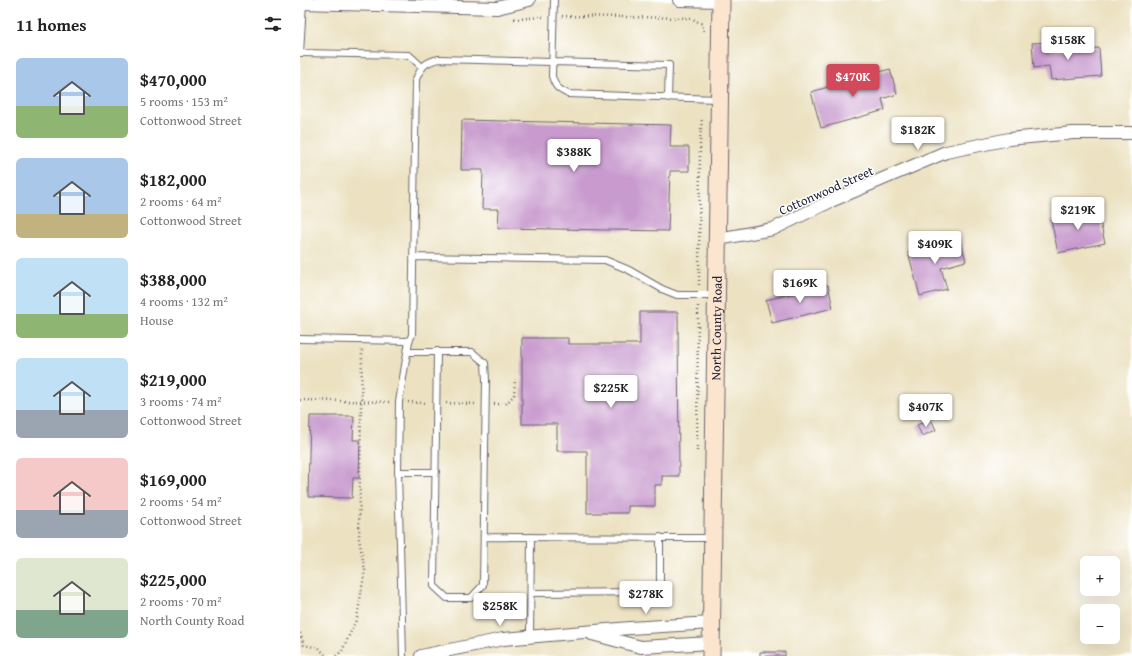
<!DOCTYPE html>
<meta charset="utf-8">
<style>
body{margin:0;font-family:"Gentium Book Plus",serif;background:#f6f6f6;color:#222;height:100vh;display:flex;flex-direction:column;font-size:15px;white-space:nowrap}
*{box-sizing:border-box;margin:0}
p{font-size:13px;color:#767676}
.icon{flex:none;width:22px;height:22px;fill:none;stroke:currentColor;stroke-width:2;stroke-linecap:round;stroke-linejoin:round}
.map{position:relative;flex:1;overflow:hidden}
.details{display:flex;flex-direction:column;background:#fff;width:300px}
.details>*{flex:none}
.buttons{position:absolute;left:780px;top:556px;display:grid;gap:8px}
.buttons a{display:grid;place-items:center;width:40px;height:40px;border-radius:6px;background:#fff;box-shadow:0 4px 16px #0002;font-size:20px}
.price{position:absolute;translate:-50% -34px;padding:0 9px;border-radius:4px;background:#fff;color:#222;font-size:13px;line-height:26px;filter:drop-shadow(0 1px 2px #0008)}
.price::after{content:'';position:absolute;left:50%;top:24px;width:12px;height:9px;margin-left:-6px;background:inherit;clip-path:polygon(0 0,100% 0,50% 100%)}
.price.current{background:#d1495b;color:#fff}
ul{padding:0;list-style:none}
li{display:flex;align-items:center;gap:12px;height:100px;padding:0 16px}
li span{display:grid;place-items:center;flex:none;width:112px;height:80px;border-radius:6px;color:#555}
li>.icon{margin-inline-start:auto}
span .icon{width:48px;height:48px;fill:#fffc;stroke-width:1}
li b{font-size:17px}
h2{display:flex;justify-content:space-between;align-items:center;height:48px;padding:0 16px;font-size:17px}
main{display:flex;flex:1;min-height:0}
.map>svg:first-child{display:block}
</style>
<main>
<section class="details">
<h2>11 homes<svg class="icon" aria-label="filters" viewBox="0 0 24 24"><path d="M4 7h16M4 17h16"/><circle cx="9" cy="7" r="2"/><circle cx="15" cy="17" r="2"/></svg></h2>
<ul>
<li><span style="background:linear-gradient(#a9c7e8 60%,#8fb573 0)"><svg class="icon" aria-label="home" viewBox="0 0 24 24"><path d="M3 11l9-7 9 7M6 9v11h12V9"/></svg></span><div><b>$470,000</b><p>5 rooms · 153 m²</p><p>Cottonwood Street</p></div></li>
<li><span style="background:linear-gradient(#a9c7e8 70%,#c2b280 0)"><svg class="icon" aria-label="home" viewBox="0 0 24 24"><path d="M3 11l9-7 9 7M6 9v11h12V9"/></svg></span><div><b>$182,000</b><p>2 rooms · 64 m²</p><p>Cottonwood Street</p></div></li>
<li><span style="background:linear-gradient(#bfe0f5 70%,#8fb573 0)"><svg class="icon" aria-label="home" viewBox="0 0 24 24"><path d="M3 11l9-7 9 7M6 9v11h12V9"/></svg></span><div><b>$388,000</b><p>4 rooms · 132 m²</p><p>House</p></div></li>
<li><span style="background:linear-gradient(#bfe0f5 65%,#9aa5b1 0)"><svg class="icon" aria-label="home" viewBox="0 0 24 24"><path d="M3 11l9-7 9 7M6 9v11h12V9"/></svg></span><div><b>$219,000</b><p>3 rooms · 74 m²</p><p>Cottonwood Street</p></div></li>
<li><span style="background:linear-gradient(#f6c9c9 65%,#9aa5b1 0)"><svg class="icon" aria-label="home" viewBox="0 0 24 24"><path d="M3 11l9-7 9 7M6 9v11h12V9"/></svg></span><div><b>$169,000</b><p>2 rooms · 54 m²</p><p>Cottonwood Street</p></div></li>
<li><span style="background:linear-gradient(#dfe7d0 65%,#7fa58c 0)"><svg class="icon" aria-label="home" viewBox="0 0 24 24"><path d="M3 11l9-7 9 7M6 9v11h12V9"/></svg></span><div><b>$225,000</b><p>2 rooms · 70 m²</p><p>North County Road</p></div></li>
</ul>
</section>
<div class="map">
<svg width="832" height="656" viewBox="0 0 832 656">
<rect width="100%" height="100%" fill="#fff"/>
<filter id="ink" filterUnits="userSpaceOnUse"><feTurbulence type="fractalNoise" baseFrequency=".025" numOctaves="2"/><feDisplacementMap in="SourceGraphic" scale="8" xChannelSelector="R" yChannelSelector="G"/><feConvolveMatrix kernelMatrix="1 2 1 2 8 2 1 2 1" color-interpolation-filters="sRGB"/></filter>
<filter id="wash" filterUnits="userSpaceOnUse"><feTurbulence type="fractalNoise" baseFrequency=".012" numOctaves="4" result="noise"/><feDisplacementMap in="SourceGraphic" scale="16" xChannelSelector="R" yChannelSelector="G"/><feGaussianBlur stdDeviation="0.9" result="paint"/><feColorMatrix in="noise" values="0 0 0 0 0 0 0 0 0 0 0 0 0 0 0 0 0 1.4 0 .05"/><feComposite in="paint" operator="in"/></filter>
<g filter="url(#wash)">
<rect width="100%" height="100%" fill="#ece2c2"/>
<g id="blocks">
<path fill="#c89ace" d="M 784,41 L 785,49 L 799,48 L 801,76 L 751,80 L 749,66 L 734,68 L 732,43 L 751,42 L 751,51 L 770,49 L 770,42 Z
M 590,69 L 597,94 L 582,99 L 585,110 L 521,128 L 511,92 Z
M 162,120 L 371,125 L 370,147 L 389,147 L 389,171 L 370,171 L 368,231 L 198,228 L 199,209 L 182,209 L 183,170 L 161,170 Z
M 797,209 L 805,243 L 758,253 L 751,220 Z
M 660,238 L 666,261 L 641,268 L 647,289 L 620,296 L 608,252 Z
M 528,285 L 533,308 L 472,323 L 466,300 Z
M 340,312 L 378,312 L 379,476 L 362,476 L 362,485 L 355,485 L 355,506 L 328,506 L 328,513 L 287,513 L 287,451 L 257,451 L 257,424 L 222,424 L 222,338 L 268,338 L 268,344 L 340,344 Z
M 10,416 L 54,416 L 53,440 L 60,440 L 59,478 L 53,478 L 52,498 L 8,497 Z
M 631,419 L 636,430 L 622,436 L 617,425 Z
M 460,652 L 485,652 L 485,656 L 460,656 Z"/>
</g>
</g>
<g filter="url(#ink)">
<use href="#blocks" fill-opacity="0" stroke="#69656a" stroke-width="1"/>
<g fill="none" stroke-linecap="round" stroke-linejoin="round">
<defs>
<path id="lane" d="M 254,0 L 252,76 C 255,87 258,89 268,94 L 418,99
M 0,53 L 109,55 L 122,67
M 0,53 L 3,3
M 114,257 L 305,260 L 329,270 L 362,289 L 377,295 L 415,295
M 0,339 L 109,341
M 108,352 L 172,352 L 185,363 L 186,380 L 183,585 L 171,598 L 147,598 L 134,586 L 137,351
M 98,472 L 136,472
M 184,537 L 411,538
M 231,593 L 345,592 L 360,584 L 360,537
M 230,636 L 231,537
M 103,656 L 98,472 L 99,402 L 109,341 L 112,335 L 116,79 C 122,66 125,62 139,59 L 369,65 L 368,98"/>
<path id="street" d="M 379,0 L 421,1
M 0,3 L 197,8 L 229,0
M 418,239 L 473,229 L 531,201 L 646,152 L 709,139 L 773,133 L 832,133
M 292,634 L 341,647 L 411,643
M 121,656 L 203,639 L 330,628 L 411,623"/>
<g id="secondary">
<path id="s1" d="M 411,656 L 421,0"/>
</g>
</defs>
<use href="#lane" stroke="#69656a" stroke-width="8"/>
<use href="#street" stroke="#69656a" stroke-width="14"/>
<use href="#secondary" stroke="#69656a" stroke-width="19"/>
<path stroke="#69656a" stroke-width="2.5" stroke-dasharray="1 3" stroke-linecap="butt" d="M 262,16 L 391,18 L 402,24 L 404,31
M 214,19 L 243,17
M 399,285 L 400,140 L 402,118
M 0,400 L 89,402
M 108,402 L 127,403
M 146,403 L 175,404
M 194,404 L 206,404 L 214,395 L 215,379
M 397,451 L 398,304
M 0,633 L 4,645 L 19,648 L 26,656
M 36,656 L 42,651 L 57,618 L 65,570 L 59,539 L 62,350"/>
<use href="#lane" stroke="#fff" stroke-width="6"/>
<use href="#street" stroke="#fff" stroke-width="12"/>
<use href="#secondary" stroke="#fce5cf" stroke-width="17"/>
</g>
</g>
<g text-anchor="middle" stroke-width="3" stroke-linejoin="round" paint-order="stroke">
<g font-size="13" fill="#22223b" stroke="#fff">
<text transform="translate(526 190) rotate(-24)" y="5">Cottonwood Street</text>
<text dy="5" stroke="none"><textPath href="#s1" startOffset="328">North County Road</textPath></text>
</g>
</g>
</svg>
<div class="buttons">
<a>+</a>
<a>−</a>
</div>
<b class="price" style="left:768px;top:61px">$158K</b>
<b class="price current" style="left:553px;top:98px">$470K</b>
<b class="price" style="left:618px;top:151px">$182K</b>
<b class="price" style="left:274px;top:173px">$388K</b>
<b class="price" style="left:778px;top:231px">$219K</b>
<b class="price" style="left:635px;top:265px">$409K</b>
<b class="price" style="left:500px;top:304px">$169K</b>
<b class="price" style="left:311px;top:409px">$225K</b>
<b class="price" style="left:626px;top:428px">$407K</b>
<b class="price" style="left:346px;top:615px">$278K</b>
<b class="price" style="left:200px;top:627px">$258K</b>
</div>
</main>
